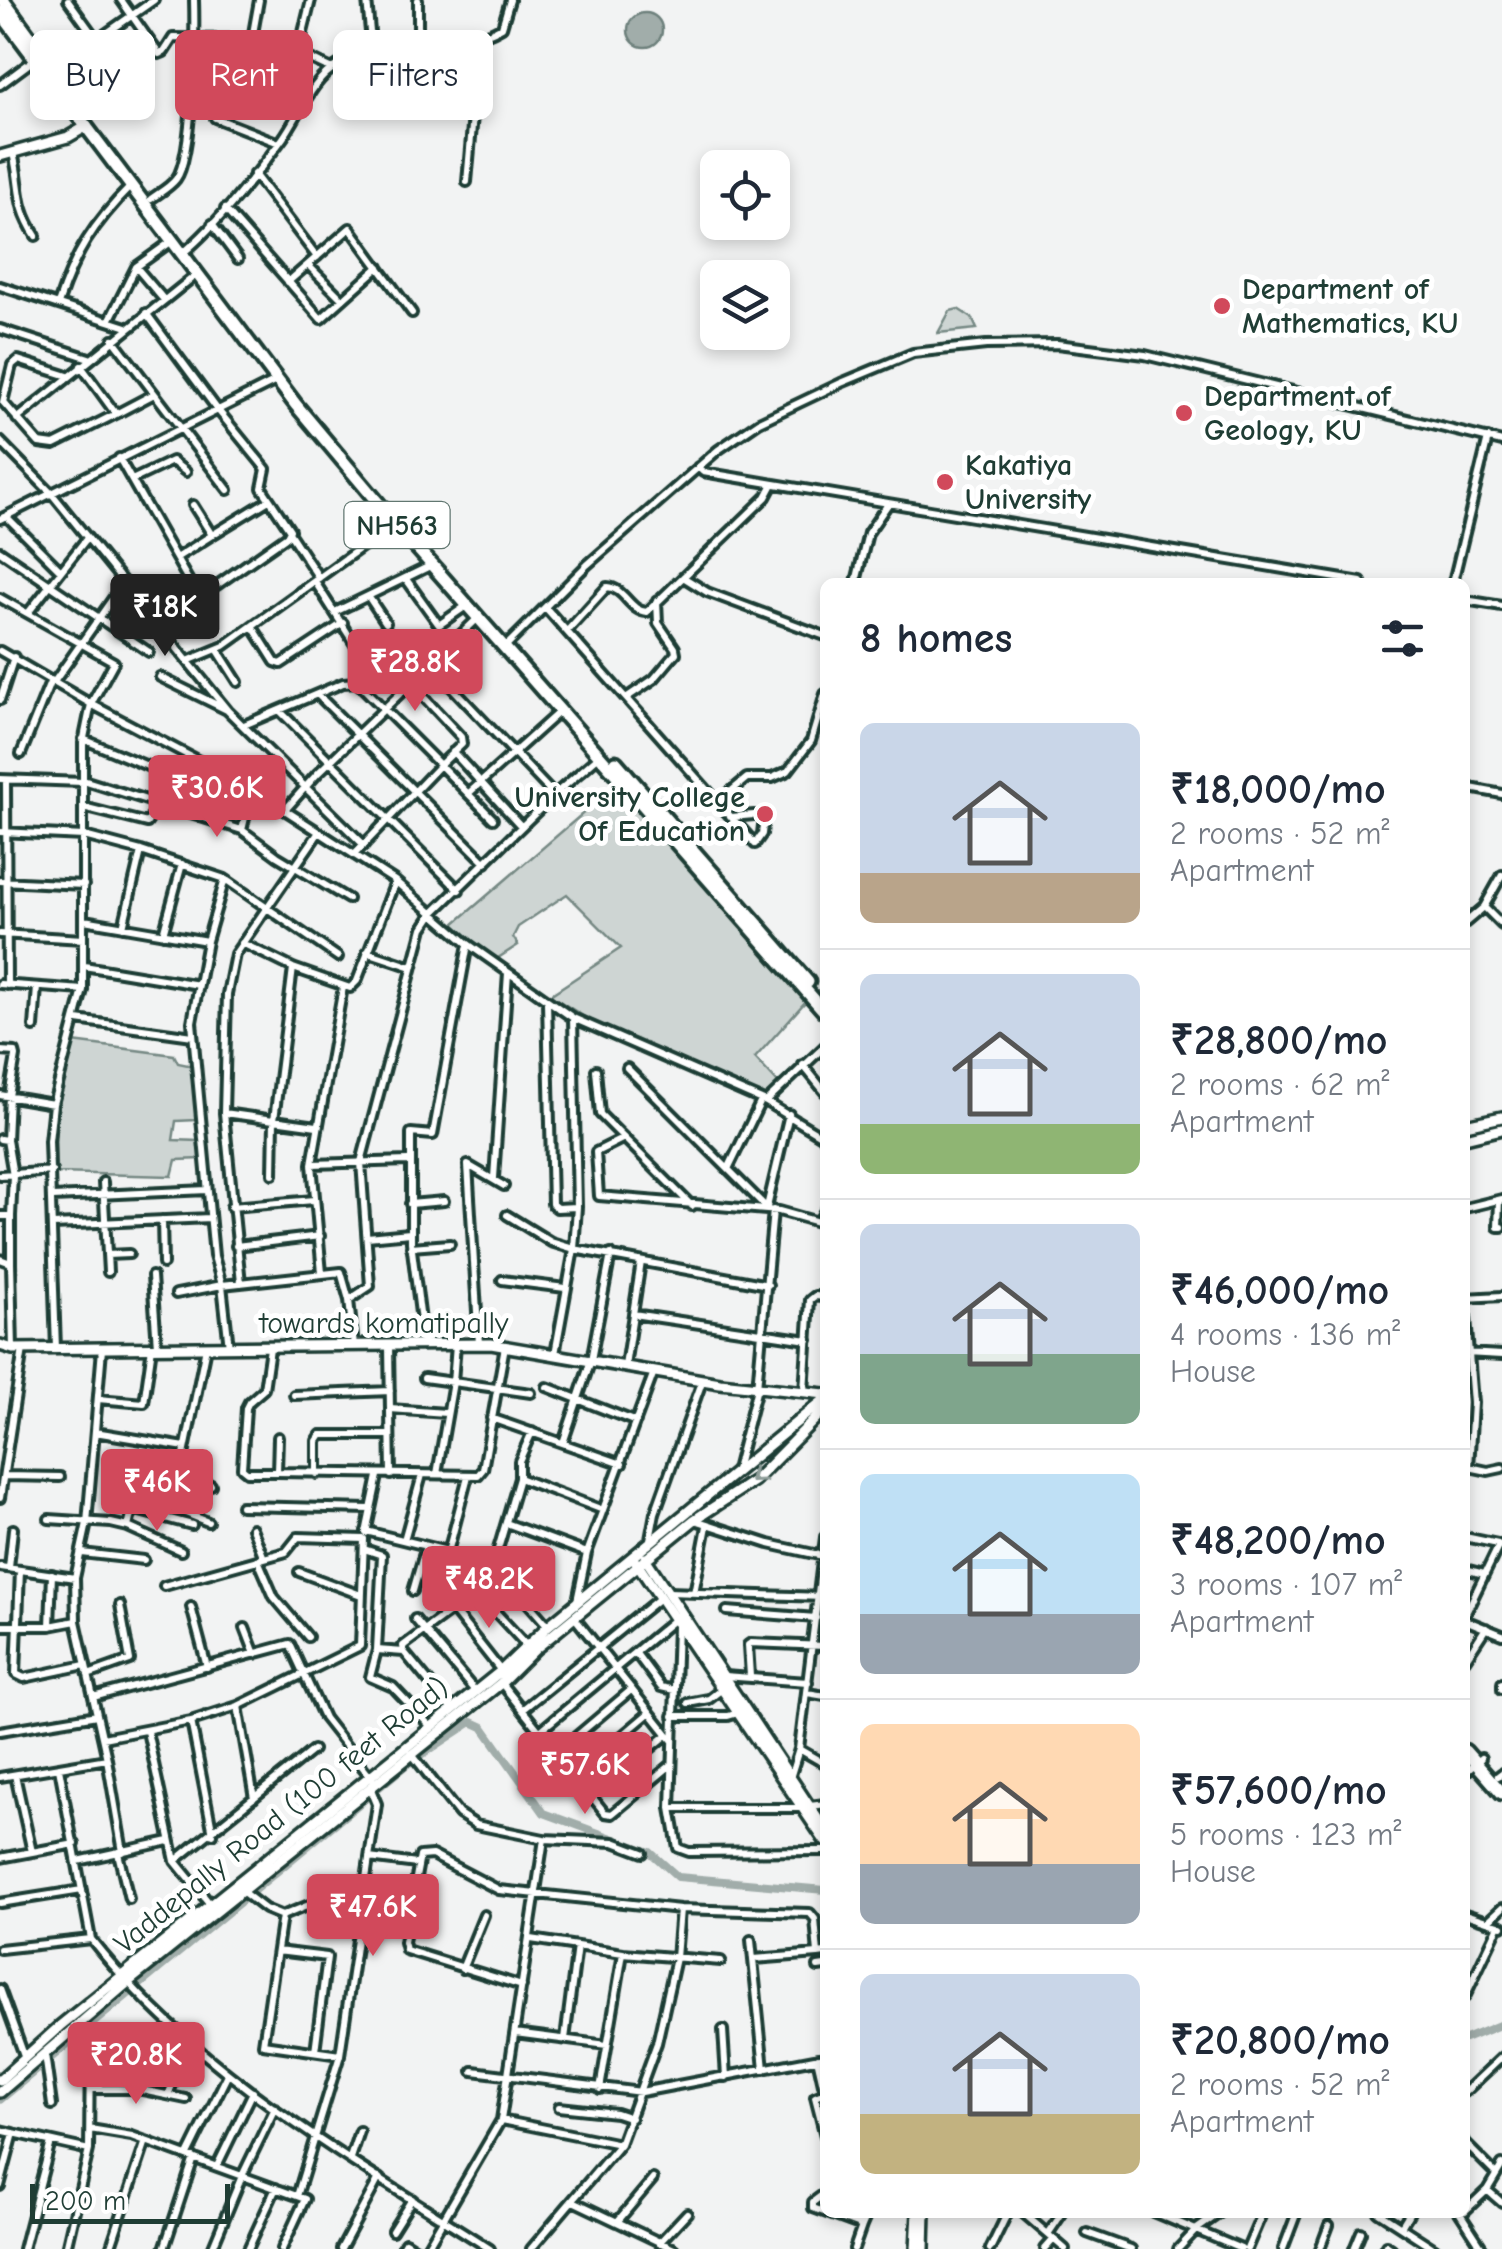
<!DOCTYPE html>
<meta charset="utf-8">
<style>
body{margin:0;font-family:"Comic Neue",sans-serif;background:#f6f6f7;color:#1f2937;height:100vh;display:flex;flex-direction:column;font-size:38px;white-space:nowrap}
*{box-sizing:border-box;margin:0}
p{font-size:32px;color:#747a83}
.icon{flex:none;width:55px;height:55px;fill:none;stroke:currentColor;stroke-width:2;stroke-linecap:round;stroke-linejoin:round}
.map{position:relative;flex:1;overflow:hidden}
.side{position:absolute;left:820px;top:578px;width:650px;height:1640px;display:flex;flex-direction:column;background:#fff;border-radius:15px;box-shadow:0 5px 15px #0003}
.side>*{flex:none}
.top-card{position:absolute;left:30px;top:30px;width:640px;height:90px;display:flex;gap:20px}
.buttons{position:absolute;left:700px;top:150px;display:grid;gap:20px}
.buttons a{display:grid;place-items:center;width:90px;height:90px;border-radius:15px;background:#fff;box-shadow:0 5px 15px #0003;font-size:50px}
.scale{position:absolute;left:30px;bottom:25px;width:200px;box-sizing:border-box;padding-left:10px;border:5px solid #1f3d34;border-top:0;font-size:28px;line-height:35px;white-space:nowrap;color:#1f3d34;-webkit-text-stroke:8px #fff;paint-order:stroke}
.price{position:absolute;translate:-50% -85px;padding:0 22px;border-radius:10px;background:#d1495b;color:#fff;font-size:32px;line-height:65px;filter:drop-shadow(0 2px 5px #0008)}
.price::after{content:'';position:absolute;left:50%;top:60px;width:30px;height:22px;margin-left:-15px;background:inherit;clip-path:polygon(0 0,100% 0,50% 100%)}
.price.selected{background:#222;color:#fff}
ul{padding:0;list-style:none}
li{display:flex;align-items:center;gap:30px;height:250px;padding:0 40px}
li+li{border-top:2px solid #e0e1e3}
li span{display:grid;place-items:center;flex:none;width:280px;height:200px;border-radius:15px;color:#555}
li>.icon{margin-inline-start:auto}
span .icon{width:120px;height:120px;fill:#fffc;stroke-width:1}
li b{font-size:42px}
h2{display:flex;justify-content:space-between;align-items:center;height:120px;padding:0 40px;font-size:42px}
.chip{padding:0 35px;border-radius:15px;background:#fff;box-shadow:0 5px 15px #0003;font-size:35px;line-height:90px}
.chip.selected{background:#d1495b;color:#fff}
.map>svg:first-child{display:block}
</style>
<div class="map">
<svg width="1502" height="2249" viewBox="0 0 1502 2249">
<rect width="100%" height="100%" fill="#f2f3f3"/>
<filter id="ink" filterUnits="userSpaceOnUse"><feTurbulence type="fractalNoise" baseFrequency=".01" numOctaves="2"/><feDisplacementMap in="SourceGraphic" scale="20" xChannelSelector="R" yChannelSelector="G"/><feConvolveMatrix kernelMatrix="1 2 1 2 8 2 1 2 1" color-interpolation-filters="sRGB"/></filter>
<g filter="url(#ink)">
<path fill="#ced5d3" stroke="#768984" stroke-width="2.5" d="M 958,309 L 972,318 L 977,329 L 938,333 L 950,311 Z
M 616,785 L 806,1001 L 755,1058 L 779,1084 L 765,1099 L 591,1021 L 550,995 L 621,948 L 567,894 L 518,927 L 513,937 L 518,945 L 495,960 L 454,924 Z
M 73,1042 L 174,1055 L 178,1063 L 193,1066 L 196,1120 L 176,1121 L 173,1140 L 199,1141 L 202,1159 L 176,1160 L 172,1176 L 56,1173 L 55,1119 Z"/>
<path fill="#a1adaa" stroke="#6d807b" stroke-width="2.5" d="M628 30a17 17 0 1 1 34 0a17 17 0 1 1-34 0Z"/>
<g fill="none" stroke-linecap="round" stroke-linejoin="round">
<path stroke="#a1adaa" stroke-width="8" d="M 825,1921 L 821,1931 L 825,1932
M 1465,2039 L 1502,2024
M 0,2100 L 405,1766 L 472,1722 L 483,1727 L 544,1813 L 650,1852 L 678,1877 L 825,1890"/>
<defs>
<path id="street" d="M 68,0 L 140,100
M 121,0 L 159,54 L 164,52 L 173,38 L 252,39 L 298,53
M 311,0 L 298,53 L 332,69
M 367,0 L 372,53
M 418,0 L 418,47
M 252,39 L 259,0
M 54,70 L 154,0
M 193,71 L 221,75 L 301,107
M 0,85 L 35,59
M 240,106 L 248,85
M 215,118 L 279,143
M 13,153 C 22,189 15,204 36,236
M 254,174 L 317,257
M 467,182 L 480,37
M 151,199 C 159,193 170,187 176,179 C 193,157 195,32 194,0
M 225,209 L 321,319 L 379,267
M 212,224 L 238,259
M 183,253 C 216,226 258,173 283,138 C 300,114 312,79 338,65 C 388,38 453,56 502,27 L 510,0
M 308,265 L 342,299
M 288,282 L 350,228 L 412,313
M 0,286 L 127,327
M 164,300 L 136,267 L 172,241
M 58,304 C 75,253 93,224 131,186
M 146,313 L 217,409 L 266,469 L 262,488 L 290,530 L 287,536 L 217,585 L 148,612
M 109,321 L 136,267
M 0,329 L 89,358
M 113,339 L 228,490
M 81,366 L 116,414 L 154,394
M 68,376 L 18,360 L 12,365 L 3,402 L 39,443 L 54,445 L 116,414
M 17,419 L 197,274
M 0,441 L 52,494 L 228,711 L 364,845
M 119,458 L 195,592
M 698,467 L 703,472 L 1361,582
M 132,480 L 172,461 L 186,472
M 193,505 L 212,535 L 269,500
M 6,516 L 61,571
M 0,519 L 276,381
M 290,534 L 319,578
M 0,551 L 149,652
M 176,558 L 212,535
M 683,577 L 707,592 L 825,636
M 406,579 L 439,625 L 466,606
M 315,582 L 359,651 L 377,647 L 461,737 L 462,744 L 440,765 L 493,819
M 856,582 L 868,533 L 888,504
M 1453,582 L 1488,438
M 0,598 L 114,662 L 91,704 L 83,743 L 83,990 L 53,1104 L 49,1141 L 56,1349
M 1465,600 L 1502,606
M 545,607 L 755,844 L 762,834 L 763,825
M 335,612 L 368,596
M 28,613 L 87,538
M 386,623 L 368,596 L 432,565
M 253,627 L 275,662 L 281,664 L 343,623
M 567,631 L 607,587 C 625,588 629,611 647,612 L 766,497 L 773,484
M 407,640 L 554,795
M 505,647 L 587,565 L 718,450 L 759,422 L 841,383 L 913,353 L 986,345 L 1057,344 L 1145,355 L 1502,442
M 217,649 L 238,682
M 0,651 L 91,704 L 252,789 L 319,832 L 395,881 L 468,944 L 573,1018 L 766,1102 L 825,1138
M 190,660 L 224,646 L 395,523
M 160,677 L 227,710
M 54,682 L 123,584
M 319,696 L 486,863
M 626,698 L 654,679 L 676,653 L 675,648 L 658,623 L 657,601
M 0,700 L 14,657
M 280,711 L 459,890
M 244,725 L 343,683 L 357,682 L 440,765 L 354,855
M 83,739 L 247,808
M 453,752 L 521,826
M 21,754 L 51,680
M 0,779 L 83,782
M 6,780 L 7,985
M 83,780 L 242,830 L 277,856 L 348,899
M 1465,787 L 1502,794
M 469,793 L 560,711
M 718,802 L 747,778 L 772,778 L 788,771 L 811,741 L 825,694
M 83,807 L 147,823 L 190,757
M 285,810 L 318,773 L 479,617
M 732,817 L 754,815
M 242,830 L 252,789
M 0,832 L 84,836 L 141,851 L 225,879 L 338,957
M 225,879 L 207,941 L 192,1022 L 214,1256 L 222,1285 L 229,1347
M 0,881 L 84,885
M 1484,907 L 1502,925
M 84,920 L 207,941
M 1465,923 L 1484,907 L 1502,875
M 123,927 L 141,851
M 0,934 L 83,939
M 163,934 L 182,864
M 242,943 L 293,968 L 350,988 L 357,981 L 395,882
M 367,952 L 412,967
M 84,966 L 199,985
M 0,984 L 83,990
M 547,1002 L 552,1204 L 557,1208 L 576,1207
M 77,1020 L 193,1036
M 34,1027 L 37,987
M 0,1051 L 15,1052 L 16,1056 L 9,1096 L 7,1140 L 0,1139
M 803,1065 L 825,1092
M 627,1068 L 768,1209
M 596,1070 L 600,1114 L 692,1206
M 0,1095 L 53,1104
M 766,1102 L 825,1046
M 224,1113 L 317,1126
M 624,1138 L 596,1152 L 599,1196 L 779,1211 L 825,1224
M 312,1164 L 408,1161
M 729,1167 L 761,1101
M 273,1174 L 274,1120 L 293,968
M 0,1175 L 52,1171
M 494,1178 L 508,973
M 103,1182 L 108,1272
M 53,1197 L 207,1190
M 1499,1200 L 1498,1227 L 1502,1227
M 410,1204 L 444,1201
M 231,1207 L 314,1200
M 767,1207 L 789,1114
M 1465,1208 L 1502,1199
M 507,1215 L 551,1242 L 574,1249 L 768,1285
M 0,1216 L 11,1216 L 13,1175 L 7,1140
M 162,1220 L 163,1264
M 819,1221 L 825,1210
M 53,1225 L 210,1218
M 367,1237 L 410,1233
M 236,1246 L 320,1236
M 411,1247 L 450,1244
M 107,1255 L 129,1254
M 0,1259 L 11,1263 L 11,1216
M 11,1263 L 13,1349
M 322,1273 L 312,1164 L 343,987
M 152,1276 L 157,1346
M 502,1280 L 565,1288
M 241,1283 L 224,1113 L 227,994 L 235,954 L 319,832
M 176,1294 L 222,1285 L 341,1272 L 349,1300 L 354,1346
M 1465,1298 L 1502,1296
M 349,1300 L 370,1286 L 361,1162 L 423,928 L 433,913 L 554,795 L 599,756
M 1465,1305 L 1473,1403 L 1469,1467
M 633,1314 L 808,1340
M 456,1344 L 453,1382 L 531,1393
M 479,1344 L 468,1165 L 504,1186
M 424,1345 L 411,1242 L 411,1133 L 433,1135 L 468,944
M 389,1346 L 391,1475
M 270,1348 L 264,1389 L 249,1402 L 246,1408 L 242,1468 L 247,1472 L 277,1472
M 102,1349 L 87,1523 L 75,1578 L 76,1621 L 107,1759 L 123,1852
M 1465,1353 L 1502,1355
M 555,1354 L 574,1249 L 577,1207 L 573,1018
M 625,1366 L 641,1262
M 424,1378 L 453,1382 L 437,1474
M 547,1387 L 636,1422
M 804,1391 L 810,1300 L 815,1296 L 825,1297
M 294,1395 L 390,1391
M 98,1399 L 144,1403 L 152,1347
M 390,1409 L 446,1413
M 491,1418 L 622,1464
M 95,1432 L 185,1447
M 278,1437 L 277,1472 L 478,1475 L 483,1469 L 505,1346
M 563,1443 L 591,1360 L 611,1254
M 1469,1467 L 1488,1471 L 1502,1468
M 317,1474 L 317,1441 L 321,1435 L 390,1435
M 735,1474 L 757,1388 L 773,1210
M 180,1475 L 211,1485
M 4,1476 L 60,1477
M 519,1478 L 603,1510
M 136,1493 L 146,1466 L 180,1475 L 206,1347
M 0,1498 L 23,1349
M 241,1506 L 370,1509
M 132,1509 L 192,1525
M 49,1519 L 111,1523 L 128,1527 L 136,1493 L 208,1522
M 695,1520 L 769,1544 L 823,1556
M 506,1523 L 587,1553
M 128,1527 L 181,1551
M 252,1528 L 264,1558
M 366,1531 L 447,1551
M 366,1533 L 378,1476
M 1465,1537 L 1498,1544
M 404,1540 L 422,1475
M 649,1545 L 655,1513 L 703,1379
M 364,1549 L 382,1555 L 377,1650 L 370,1677 L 393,1687 L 431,1727
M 82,1553 L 144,1560
M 258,1560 L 274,1597 L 308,1637
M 495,1565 L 548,1626
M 0,1567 L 75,1578
M 9,1568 L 13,1529
M 1465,1569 L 1484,1574
M 20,1570 L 16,1674 L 24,1678 L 85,1665
M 299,1572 L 361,1595
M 413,1591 L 426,1546
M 668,1592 L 825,1597
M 478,1593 L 526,1645
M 694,1593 L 707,1526
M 464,1601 L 468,1559
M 577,1601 L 587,1553 L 654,1372
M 191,1607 L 207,1667
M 453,1610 L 501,1671
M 727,1611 L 816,1618
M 450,1612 L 436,1598 L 468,1476
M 1465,1615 L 1499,1545
M 574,1617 L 672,1740
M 415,1619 L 475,1691
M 1465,1620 L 1502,1635
M 0,1626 L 50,1626 L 76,1621
M 50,1626 L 52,1574
M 677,1626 L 671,1808 L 678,1848 L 689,1852 L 825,1851
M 245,1628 L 255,1654
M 377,1650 L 404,1652
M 635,1652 L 661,1687 L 674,1690
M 1465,1660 L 1486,1628
M 88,1675 L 130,1660 L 120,1605
M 724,1676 L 808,1682
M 750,1676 L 748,1645 L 751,1643 L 825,1646
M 501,1683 L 605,1813 L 612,1814 L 671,1765
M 1502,1683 L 1502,1689
M 807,1693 L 825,1696
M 93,1697 L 290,1644 L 324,1718 L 372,1779
M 688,1703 L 709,1699 L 722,1689
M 238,1706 L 254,1798
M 523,1709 L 661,1597
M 452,1710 L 404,1652 L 403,1646 L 488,1583 L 519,1478 L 519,1461 L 532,1432
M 673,1716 L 728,1716 L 738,1713
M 191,1721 L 213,1834
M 0,1731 L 97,1715
M 147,1731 L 175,1861 L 210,1904
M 540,1731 L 676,1618
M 103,1738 L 191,1721 L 238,1706 L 360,1646 L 364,1539 L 298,1537 L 286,1552 L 164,1586
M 799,1749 L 825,1764
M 559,1751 L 631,1690
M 411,1753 L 459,1814 L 476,1825 L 544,1839 L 614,1842 L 643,1853
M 59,1768 L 91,1939
M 1465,1773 L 1481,1758
M 15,1775 L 32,1852
M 576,1775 L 649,1713
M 1498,1776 L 1502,1773
M 0,1777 L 107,1759
M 790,1778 L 799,1749 L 825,1537
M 592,1796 L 667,1735
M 810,1806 L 825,1804
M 671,1808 L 802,1808
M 118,1853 L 129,1899
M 0,1858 L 75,1844
M 369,1858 L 417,1864
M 78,1861 L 169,1841
M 175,1861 L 313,1750
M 243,1892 L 265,1909 L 282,1916 L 309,1905
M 0,1903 L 82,1890
M 1465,1914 L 1502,1926
M 282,1916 L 263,2044 L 340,2055
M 1488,1921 L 1502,1908
M 531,1939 L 623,1953 L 721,1961
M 751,1940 L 764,2069
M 0,1949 L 91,1939 C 196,2073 348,2158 490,2249
M 277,1951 L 327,1957 L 315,2051
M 754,1959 L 818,1954
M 818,1967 L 825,1966
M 462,1969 L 484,1915
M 522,1986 L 406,1950 L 404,1942 L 420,1856 L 432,1855 L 499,1890 L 680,1909 L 810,1913 L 815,1919 L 818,1954 L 825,1953
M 0,1989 L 25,2058
M 1465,1997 L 1499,1925
M 723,2030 L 726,2077
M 515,2033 L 607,2045
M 565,2039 L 577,1946
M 90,2043 L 158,2049
M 45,2054 L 52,2105
M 817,2058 L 825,2093 L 815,2097 L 825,2136
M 473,2071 L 641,2092 L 825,2057
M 90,2089 L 137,2089 L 186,2099
M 600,2089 L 623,1953
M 1465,2092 L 1502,2057
M 169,2093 L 188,2043
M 559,2107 L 616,2113 L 631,2118
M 501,2120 L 620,2144
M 90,2129 L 132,2136 L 305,2199 L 282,2249
M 0,2130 L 89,2150
M 1465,2143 L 1496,2174
M 188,2155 L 228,2074
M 350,2158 L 359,2131
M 217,2166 L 253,2092
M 0,2186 L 14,2133
M 1487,2190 L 1502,2203
M 825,2193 L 813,2202 L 813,2208 L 862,2226 L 854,2249
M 297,2196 L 340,2055 L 377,1804 L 370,1787
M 573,2201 L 674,2249
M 1465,2211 L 1487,2190 L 1502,2165
M 1022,2212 L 1065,2249
M 1153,2212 L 1241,2249
M 1378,2212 L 1435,2249
M 1459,2212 L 1483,2249
M 617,2222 L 653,2179
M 862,2226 L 868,2212
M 1401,2227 L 1410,2212
M 392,2231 L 412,2199
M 1087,2233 L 1131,2249
M 1048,2234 L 1063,2212
M 659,2243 L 687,2213
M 23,2249 L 51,2142
M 66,2249 L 89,2150 L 90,2043 L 80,2022
M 110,2249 L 146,2141
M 164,2249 L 194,2158
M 212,2249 L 242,2176 L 275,2108
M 248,2249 L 276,2188
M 341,2249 L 379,2178
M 401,2249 L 405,2242 L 416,2249
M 426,2249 L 501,2120 L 544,1839
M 531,2249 L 620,2144 L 657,2043 L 676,1958 L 680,1909
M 990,2249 L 1008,2212
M 1045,2249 L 1053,2240
M 1178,2249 L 1197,2229 L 1221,2212
M 1247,2249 L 1261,2216
M 1283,2249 L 1297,2212
M 1320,2249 L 1329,2225
M 1354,2249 L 1361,2232
M 1384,2249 L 1386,2245 L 1392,2249"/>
<path id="secondary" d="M 0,156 L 68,137 L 87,126
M 1465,1125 L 1502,1117
M 1465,1138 L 1502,1129
M 0,1345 L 13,1349 L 491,1344 L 720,1383 L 825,1394
M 645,1558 L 825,1830
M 636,1562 L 825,1841
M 0,2080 L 61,2025 L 501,1671 L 548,1626 L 825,1399
M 0,2092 L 127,1983 L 501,1683 L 535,1649 L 694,1520 L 755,1480 L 825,1409
M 916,2249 L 918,2212
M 924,2249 L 925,2212"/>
<path id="highway" d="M 3,0 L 39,49
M 0,12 L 296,405 L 395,523 L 825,1012
M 616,762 L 808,982
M 1465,1751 L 1502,1793"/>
</defs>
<use href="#street" stroke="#1f3d34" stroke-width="14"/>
<use href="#secondary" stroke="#1f3d34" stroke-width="16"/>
<use href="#highway" stroke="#1f3d34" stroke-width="19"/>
<use href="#street" stroke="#fff" stroke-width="6"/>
<use href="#secondary" stroke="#fff" stroke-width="9"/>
<use href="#highway" stroke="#fff" stroke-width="11"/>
</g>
<defs><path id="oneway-chevron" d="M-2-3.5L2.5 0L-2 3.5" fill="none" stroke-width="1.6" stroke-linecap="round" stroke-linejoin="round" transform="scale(2.5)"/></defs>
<use stroke="#8f9e9a" href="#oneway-chevron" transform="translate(756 1477) rotate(140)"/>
</g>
<g fill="#d1495b" stroke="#fff" stroke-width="4">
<circle cx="1222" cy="306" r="10"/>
<circle cx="1184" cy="413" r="10"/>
<circle cx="945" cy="482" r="10"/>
<circle cx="765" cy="814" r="10"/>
</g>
<g text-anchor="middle" stroke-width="10" stroke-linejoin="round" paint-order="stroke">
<rect fill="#fff" stroke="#627771" stroke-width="2.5" x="344.5" y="502" width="105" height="46" rx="8"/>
<g font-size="28" font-weight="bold" fill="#1f3d34">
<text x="397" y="535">NH563</text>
</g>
<g font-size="30" font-weight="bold" fill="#1f3d34" stroke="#fff" text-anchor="start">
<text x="1242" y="299">Department of<tspan x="1242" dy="34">Mathematics, KU</tspan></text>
<text x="1204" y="406">Department of<tspan x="1204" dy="34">Geology, KU</tspan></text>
<text x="965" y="475">Kakatiya<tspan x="965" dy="34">University</tspan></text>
<text x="745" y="807" text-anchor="end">University College<tspan x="745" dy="34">Of Education</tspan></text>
</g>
<g font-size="30" fill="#1f3d34" stroke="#fff">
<text x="384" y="1333">towards komatipally</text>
<text transform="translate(281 1815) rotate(-39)" y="10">Vaddepally Road (100 feet Road)</text>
</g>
</g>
</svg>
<div class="buttons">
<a><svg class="icon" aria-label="locate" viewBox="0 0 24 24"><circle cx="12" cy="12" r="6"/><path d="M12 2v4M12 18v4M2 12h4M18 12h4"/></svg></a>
<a><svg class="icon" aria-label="layers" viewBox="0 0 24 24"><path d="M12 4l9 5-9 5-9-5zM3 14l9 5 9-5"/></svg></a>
</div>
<div class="scale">200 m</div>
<b class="price selected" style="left:165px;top:659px">₹18K</b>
<b class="price" style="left:415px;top:714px">₹28.8K</b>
<b class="price" style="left:217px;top:840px">₹30.6K</b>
<b class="price" style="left:157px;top:1534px">₹46K</b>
<b class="price" style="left:489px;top:1631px">₹48.2K</b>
<b class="price" style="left:585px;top:1817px">₹57.6K</b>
<b class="price" style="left:373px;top:1959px">₹47.6K</b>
<b class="price" style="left:136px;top:2107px">₹20.8K</b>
<div class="top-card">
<a class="chip">Buy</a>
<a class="chip selected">Rent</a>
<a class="chip">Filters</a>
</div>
<section class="side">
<h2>8 homes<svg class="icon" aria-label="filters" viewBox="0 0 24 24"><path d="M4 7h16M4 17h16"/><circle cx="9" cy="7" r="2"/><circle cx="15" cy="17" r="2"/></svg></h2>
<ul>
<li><span style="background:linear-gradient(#c9d6e8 75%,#b9a48a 0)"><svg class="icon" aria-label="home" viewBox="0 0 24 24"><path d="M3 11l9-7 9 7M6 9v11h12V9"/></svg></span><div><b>₹18,000/mo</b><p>2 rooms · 52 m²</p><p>Apartment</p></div></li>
<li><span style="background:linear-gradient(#c9d6e8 75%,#8fb573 0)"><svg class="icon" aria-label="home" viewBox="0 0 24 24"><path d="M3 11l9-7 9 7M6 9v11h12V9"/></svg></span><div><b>₹28,800/mo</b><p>2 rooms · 62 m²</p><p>Apartment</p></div></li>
<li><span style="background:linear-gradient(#c9d6e8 65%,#7fa58c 0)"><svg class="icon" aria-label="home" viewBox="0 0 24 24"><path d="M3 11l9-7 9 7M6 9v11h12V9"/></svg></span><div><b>₹46,000/mo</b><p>4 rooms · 136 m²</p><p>House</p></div></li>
<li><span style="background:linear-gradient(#bfe0f5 70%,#9aa5b1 0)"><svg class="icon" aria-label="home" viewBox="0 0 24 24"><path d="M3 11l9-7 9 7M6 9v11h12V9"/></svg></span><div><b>₹48,200/mo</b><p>3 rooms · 107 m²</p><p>Apartment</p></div></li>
<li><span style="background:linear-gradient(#ffd9b3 70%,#9aa5b1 0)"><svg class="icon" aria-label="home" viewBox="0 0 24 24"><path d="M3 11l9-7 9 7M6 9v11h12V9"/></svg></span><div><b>₹57,600/mo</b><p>5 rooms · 123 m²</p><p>House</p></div></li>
<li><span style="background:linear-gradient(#c9d6e8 70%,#c2b280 0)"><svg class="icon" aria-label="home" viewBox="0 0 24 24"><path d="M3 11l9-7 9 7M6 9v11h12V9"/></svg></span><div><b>₹20,800/mo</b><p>2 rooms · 52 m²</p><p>Apartment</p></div></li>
</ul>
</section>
</div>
